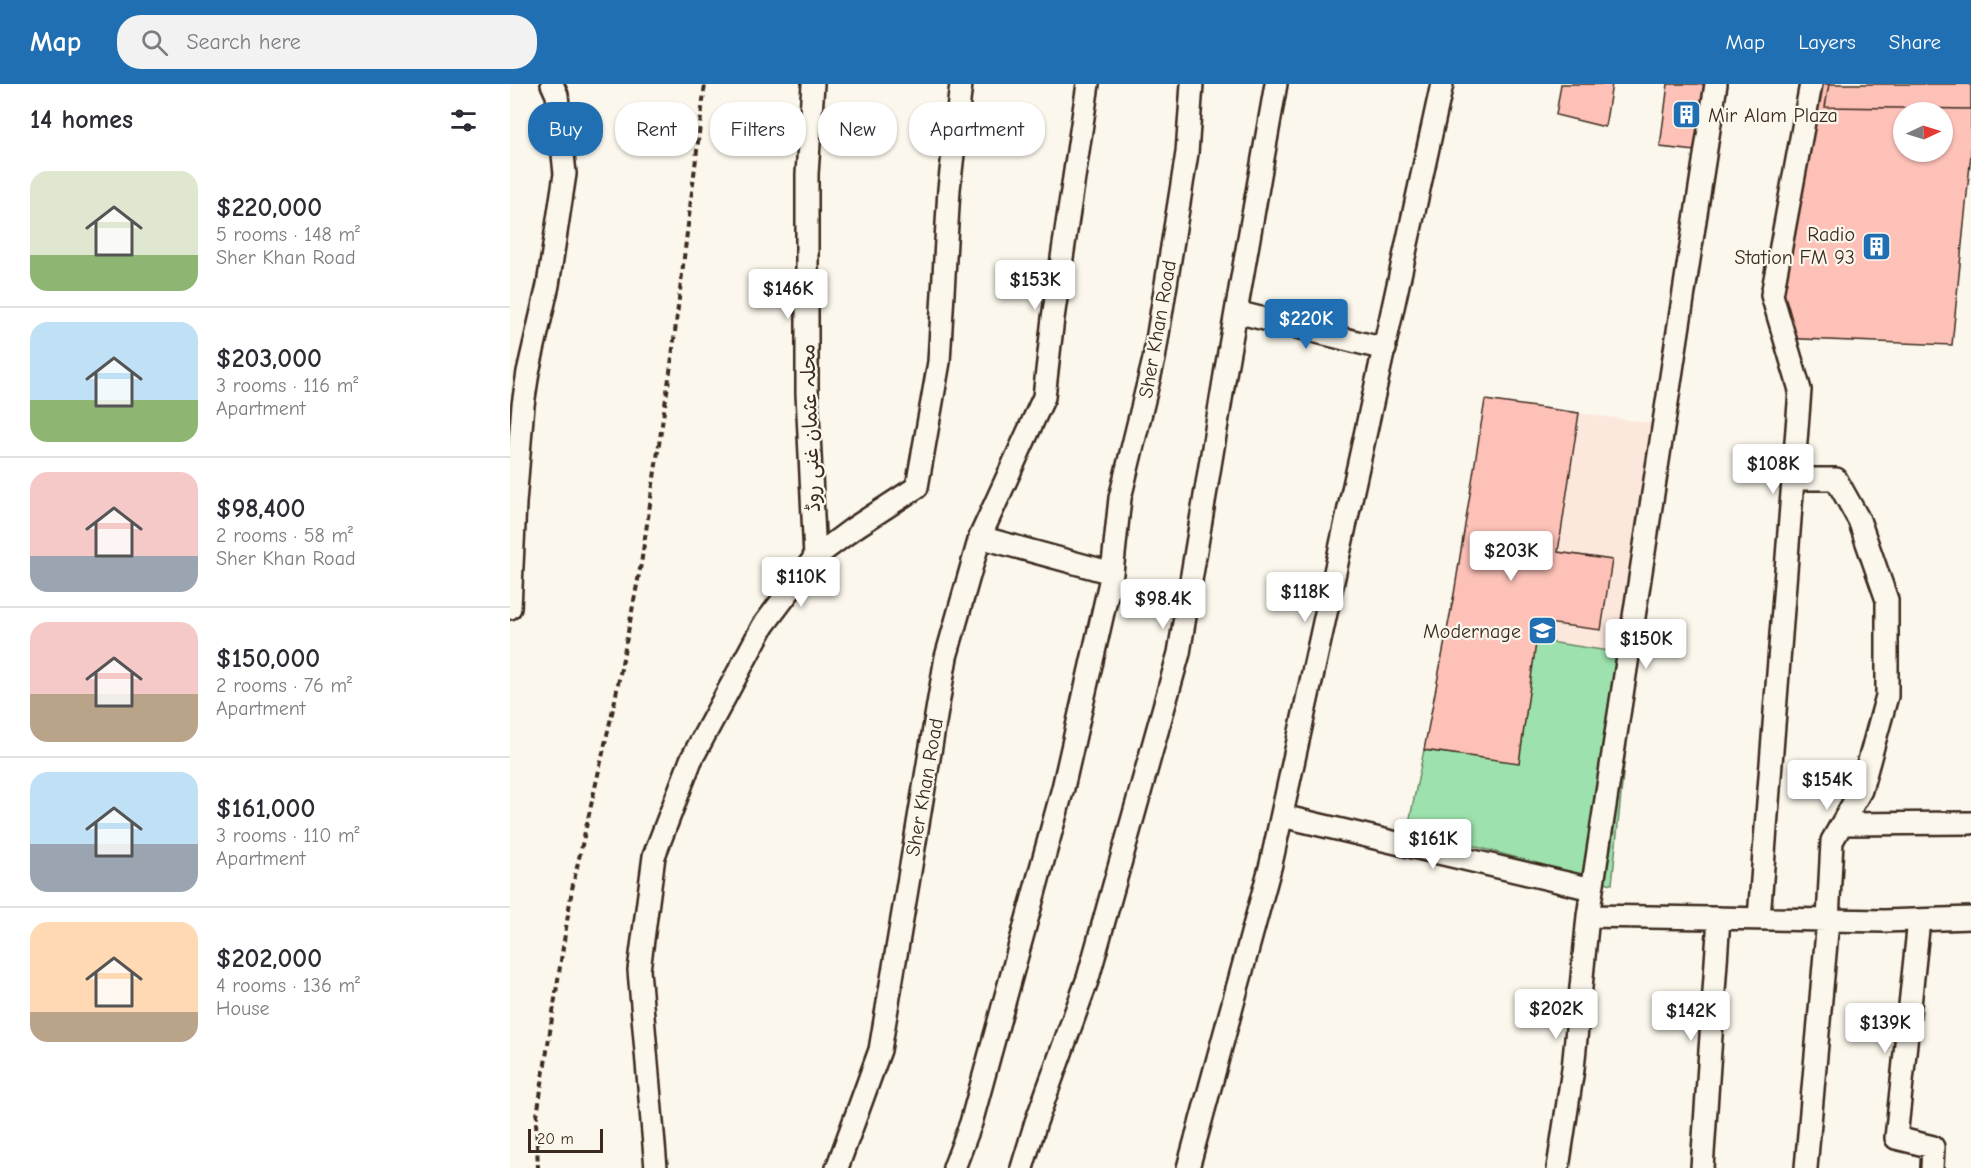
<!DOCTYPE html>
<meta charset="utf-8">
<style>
body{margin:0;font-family:"Comic Neue","Playpen Sans Arabic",sans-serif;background:#f2f2f3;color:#2b2b33;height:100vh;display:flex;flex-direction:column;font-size:22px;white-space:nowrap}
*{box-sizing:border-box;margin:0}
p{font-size:20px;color:#7c7c81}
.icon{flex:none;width:33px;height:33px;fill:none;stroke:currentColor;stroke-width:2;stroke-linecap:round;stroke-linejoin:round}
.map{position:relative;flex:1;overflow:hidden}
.sheet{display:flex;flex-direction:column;background:#fff;width:510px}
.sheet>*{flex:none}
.guide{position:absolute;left:18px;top:18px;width:570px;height:54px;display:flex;gap:12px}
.needle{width:39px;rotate:86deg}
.fabs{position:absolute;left:1383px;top:18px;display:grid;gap:12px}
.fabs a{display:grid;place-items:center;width:60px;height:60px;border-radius:50%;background:#fff;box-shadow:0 2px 4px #0004;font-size:30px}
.scale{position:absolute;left:18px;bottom:15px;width:75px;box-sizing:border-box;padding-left:6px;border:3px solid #3b2a1e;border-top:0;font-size:16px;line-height:21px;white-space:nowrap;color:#3b2a1e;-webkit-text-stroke:4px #fbf7ec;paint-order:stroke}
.price{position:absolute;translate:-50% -51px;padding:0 14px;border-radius:6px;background:#fff;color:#222;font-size:20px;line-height:39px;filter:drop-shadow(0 2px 3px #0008)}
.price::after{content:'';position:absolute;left:50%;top:36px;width:18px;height:14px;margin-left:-9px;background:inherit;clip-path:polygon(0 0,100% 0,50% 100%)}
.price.current{background:#1f6fb2;color:#fff}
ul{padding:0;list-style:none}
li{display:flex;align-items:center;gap:18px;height:150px;padding:0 30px}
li+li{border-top:2px solid #e1e1e2}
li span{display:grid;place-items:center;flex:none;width:168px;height:120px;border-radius:18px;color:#555}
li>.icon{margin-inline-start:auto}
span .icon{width:72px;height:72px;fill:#fffc;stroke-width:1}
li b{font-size:26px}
h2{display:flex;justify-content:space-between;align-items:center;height:72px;padding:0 30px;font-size:26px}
.tag{padding:0 21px;border-radius:24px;background:#fff;box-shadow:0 2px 4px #0004;font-size:21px;line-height:54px}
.tag.current{background:#1f6fb2;color:#fff}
header{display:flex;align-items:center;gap:36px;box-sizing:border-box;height:84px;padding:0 30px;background:#1f6fb2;color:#fff}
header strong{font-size:28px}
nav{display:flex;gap:33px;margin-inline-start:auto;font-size:21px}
.search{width:420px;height:54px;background:#f2f2f3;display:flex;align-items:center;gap:15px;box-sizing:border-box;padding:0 21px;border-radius:24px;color:#7c7c81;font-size:22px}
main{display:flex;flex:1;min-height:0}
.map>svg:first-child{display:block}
</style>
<header>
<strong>Map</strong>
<div class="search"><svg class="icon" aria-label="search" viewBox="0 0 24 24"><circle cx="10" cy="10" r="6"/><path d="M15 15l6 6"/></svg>Search here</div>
<nav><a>Map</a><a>Layers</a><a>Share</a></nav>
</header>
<main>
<section class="sheet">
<h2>14 homes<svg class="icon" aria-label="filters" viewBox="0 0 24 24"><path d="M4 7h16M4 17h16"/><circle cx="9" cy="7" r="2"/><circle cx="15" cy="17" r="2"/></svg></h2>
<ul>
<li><span style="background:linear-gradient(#dfe7d0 70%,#8fb573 0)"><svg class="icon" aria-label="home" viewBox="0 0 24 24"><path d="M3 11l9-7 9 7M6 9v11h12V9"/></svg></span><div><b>$220,000</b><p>5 rooms · 148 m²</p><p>Sher Khan Road</p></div></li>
<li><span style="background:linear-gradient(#bfe0f5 65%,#8fb573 0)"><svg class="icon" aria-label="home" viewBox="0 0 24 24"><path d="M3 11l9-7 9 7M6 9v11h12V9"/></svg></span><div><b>$203,000</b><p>3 rooms · 116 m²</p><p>Apartment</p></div></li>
<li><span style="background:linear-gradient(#f6c9c9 70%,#9aa5b1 0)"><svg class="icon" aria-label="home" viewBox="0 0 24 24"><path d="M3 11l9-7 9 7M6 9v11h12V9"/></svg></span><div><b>$98,400</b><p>2 rooms · 58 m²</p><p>Sher Khan Road</p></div></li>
<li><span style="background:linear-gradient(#f6c9c9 60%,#b9a48a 0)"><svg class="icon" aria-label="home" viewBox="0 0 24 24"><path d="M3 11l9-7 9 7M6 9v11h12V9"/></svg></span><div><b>$150,000</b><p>2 rooms · 76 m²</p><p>Apartment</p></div></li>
<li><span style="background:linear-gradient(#bfe0f5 60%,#9aa5b1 0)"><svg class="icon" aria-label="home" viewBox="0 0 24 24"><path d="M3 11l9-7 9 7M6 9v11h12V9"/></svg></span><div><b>$161,000</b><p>3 rooms · 110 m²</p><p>Apartment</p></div></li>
<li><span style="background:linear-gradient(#ffd9b3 75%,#b9a48a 0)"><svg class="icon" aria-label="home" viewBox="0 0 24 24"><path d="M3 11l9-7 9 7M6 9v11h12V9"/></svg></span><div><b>$202,000</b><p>4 rooms · 136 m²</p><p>House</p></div></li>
</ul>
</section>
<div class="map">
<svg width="1461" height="1084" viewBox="0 0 1461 1084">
<rect width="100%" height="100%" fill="#fbf7ec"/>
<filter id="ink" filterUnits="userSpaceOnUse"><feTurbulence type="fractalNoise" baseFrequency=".0167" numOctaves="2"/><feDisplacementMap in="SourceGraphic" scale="12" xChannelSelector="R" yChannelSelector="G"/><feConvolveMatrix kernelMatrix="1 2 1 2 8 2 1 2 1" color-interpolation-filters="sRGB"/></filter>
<g filter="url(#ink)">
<path fill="#fce7dc" d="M 975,316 L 1154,341 L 1130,522 L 1102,800 L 898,744 L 944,510 Z"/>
<path fill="#9de2ae" stroke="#6c8666" stroke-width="1.5" d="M 1026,556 L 1125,571 L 1102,800 L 898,744 L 914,666 L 1009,678 Z"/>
<path fill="#fdc1b8" stroke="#3b2a1e" stroke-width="1.5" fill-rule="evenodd" d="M 1051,0 L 1102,0 L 1095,43 L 1046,31 Z
M 1158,0 L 1203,0 L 1194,68 L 1150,63 Z
M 1302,0 L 1319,0 L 1315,23 L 1461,25 L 1461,70 L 1442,261 L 1267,254 ZM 1394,28 L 1432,28 L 1432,68 L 1394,68 Z
M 1319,0 L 1461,0 L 1461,25 L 1315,23 Z
M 975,316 L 1069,329 L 1048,468 L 1102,476 L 1091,546 L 1029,538 L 1009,679 L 914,666 L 944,510 Z"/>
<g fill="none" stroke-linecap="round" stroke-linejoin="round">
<defs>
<path id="street" d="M 303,0 L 297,90 L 297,309 L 305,473
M 1206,0 L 1078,832 L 1374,837 L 1461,834
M 726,228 L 875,265
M 1284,395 L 1326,395 L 1349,436 L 1377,516 L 1377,612 L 1351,706 L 1322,757 L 1318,836 L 1296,1084
M 470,453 L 534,313 L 543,234 L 578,0
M 0,524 L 5,419 L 13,321 L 18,288 L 38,201 L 55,90 L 47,11 L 42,0
M 772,732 L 1082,805
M 1332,740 L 1461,739
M 1249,834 L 1290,306 L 1262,211 L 1301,0
M 1409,836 L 1386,1054 L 1423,1063 L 1422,1084
M 146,1084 L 129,886 L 144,772 L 181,676 L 253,542 L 305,473 L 344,444 L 407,403 L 429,278 L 439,105 L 451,0
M 327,1084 L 370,966 L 436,573 L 470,453 L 602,489
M 444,1084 L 461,1039 L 553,704 L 602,489 L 610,414 L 644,275 L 677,69 L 682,0
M 512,1084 L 526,1038 L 578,894 L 669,569 L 716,285 L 766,0
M 678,1084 L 761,780 L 932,0
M 1048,1084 L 1063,985 L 1078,832
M 1192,1084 L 1209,834"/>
</defs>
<use href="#street" stroke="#3b2a1e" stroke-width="26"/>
<path stroke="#3b2a1e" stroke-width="4" stroke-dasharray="6 4.5" stroke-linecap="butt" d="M 30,1084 L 28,1084 L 26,1038 L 62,805 L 105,616 L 131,480 L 161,281 L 195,0"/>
<use href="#street" stroke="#fbf7ec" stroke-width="21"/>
</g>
</g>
<defs>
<symbol id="building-square" viewBox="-11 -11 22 22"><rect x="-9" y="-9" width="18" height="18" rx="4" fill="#1f6fb2" stroke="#fbf7ec"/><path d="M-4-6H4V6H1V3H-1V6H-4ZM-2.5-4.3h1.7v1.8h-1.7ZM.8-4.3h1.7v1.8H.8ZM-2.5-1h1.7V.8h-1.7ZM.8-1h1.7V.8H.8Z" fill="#fff"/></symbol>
<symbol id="university-square" viewBox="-11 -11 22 22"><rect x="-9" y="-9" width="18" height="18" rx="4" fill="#1f6fb2" stroke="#fbf7ec"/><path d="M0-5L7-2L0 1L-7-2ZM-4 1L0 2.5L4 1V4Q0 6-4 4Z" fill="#fff"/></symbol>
</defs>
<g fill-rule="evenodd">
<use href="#building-square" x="1160" y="14" width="33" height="33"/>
<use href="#building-square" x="1350" y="146" width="33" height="33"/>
<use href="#university-square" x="1016" y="530" width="33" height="33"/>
</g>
<g text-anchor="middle" stroke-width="4.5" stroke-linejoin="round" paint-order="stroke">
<g font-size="20" fill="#3b2a1e" stroke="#fbf7ec" text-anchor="end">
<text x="1198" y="38" text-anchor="start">Mir Alam Plaza</text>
<text x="1345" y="157">Radio<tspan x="1345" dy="23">Station FM 93</tspan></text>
<text x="1011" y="554">Modernage</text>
</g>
<g font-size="20" fill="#3b2a1e" stroke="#fbf7ec">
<text transform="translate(647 245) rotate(-80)" y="7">Sher Khan Road</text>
<text transform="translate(300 344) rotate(-92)" y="7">محلہ عثمان غنی روڈ</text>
<text transform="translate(414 703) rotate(-80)" y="7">Sher Khan Road</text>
</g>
</g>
</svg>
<div class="fabs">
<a><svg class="needle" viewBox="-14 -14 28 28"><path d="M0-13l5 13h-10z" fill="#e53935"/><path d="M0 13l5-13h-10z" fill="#7c7c81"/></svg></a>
</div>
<div class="scale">20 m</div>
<b class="price" style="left:525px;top:227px">$153K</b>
<b class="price" style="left:278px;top:236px">$146K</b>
<b class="price current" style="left:796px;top:266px">$220K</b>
<b class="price" style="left:1263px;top:411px">$108K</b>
<b class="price" style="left:1001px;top:498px">$203K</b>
<b class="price" style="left:291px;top:524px">$110K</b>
<b class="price" style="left:795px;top:539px">$118K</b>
<b class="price" style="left:653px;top:546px">$98.4K</b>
<b class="price" style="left:1136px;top:586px">$150K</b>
<b class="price" style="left:1317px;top:727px">$154K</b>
<b class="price" style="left:923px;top:786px">$161K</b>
<b class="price" style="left:1046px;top:956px">$202K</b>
<b class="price" style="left:1181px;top:958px">$142K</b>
<b class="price" style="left:1375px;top:970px">$139K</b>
<div class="guide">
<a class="tag current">Buy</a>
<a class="tag">Rent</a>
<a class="tag">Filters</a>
<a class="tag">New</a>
<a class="tag">Apartment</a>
</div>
</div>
</main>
